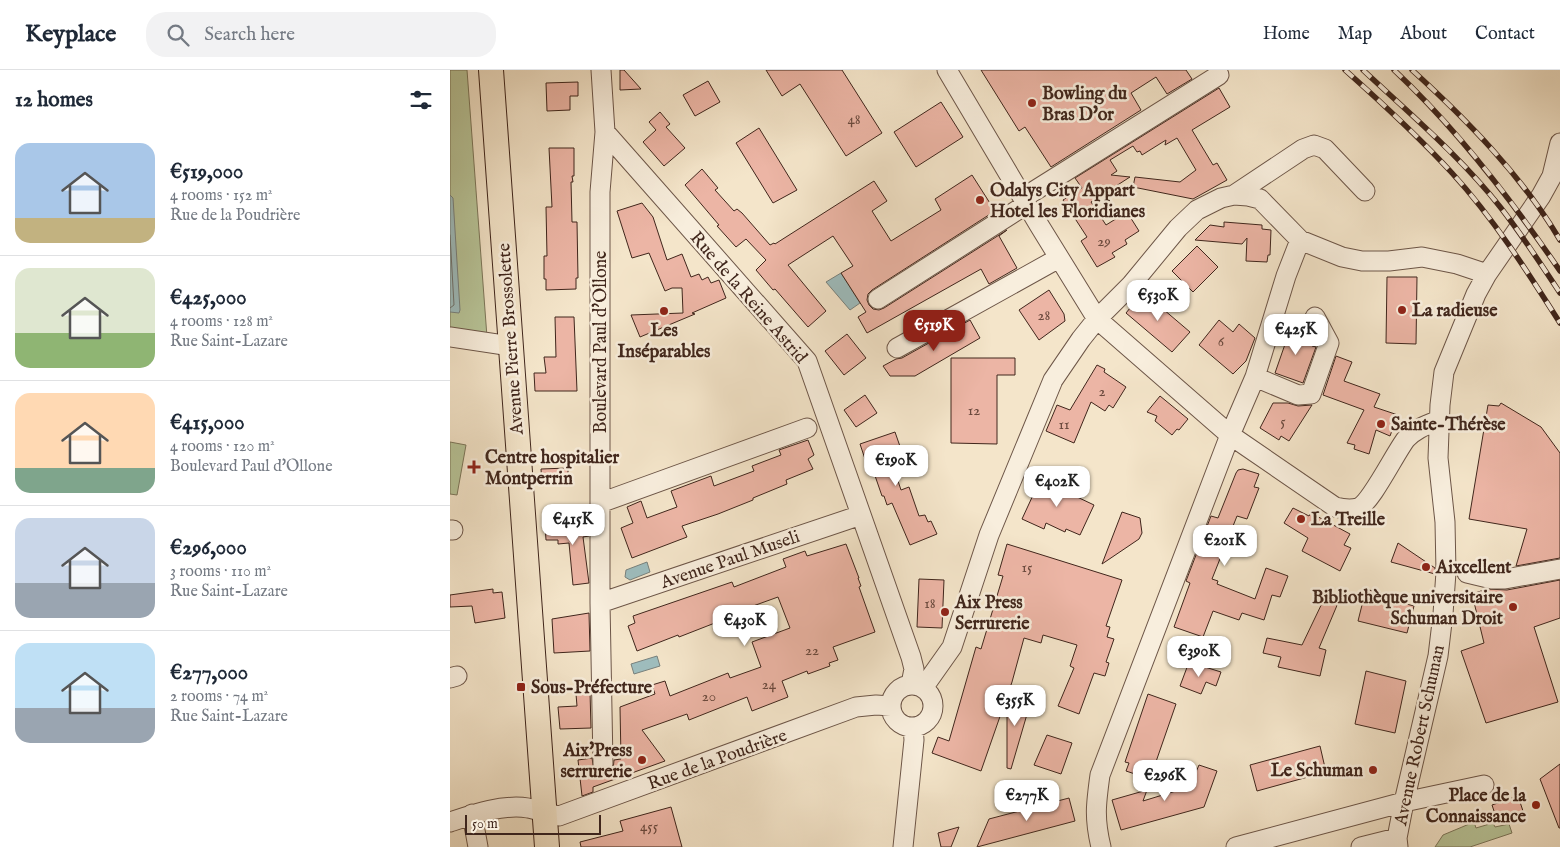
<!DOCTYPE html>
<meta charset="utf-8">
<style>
body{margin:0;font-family:"IM FELL English",serif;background:#f2f2f3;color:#1f2937;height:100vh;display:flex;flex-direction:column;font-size:19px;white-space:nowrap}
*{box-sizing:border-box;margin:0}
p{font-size:16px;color:#747a83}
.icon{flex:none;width:28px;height:28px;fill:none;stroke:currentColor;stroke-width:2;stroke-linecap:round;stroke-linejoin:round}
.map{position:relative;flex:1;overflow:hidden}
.panel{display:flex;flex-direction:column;background:#fff;width:450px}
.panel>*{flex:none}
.scale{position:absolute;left:15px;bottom:12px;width:136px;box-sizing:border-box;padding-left:5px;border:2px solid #40261c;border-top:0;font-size:14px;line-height:18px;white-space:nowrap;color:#40261c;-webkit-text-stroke:4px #f8eedd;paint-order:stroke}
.price{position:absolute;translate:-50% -42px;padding:0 11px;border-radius:10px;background:#fff;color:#222;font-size:16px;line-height:32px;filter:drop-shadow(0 1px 2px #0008)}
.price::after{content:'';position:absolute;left:50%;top:30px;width:15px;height:11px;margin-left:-8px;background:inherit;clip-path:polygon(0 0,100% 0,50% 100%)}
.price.current{background:#8f2418;color:#fff}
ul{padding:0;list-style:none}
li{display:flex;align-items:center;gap:15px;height:125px;padding:0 15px}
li+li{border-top:1px solid #e0e1e3}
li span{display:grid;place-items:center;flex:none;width:140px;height:100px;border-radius:15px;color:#555}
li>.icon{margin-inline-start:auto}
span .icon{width:60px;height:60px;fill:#fffc;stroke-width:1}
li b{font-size:21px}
h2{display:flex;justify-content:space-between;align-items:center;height:60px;padding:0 15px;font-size:21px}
header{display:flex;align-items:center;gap:30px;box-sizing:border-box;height:70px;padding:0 25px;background:#fff;border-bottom:1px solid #e0e1e3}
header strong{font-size:24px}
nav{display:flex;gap:28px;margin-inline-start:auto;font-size:18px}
.search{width:350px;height:45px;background:#f2f2f3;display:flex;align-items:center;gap:12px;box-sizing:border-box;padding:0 18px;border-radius:20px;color:#747a83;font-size:19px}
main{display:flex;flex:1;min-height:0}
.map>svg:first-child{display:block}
</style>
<header>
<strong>Keyplace</strong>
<div class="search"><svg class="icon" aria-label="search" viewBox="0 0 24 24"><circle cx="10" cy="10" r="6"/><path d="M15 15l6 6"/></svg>Search here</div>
<nav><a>Home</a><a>Map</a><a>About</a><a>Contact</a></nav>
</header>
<main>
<section class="panel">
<h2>12 homes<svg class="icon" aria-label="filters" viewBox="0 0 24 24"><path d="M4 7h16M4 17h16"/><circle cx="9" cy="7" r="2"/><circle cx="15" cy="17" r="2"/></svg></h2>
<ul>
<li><span style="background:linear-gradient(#a9c7e8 75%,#c2b280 0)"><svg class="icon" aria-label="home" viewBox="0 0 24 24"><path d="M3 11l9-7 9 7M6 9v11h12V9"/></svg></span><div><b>€519,000</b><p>4 rooms · 152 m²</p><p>Rue de la Poudrière</p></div></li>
<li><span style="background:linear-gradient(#dfe7d0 65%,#8fb573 0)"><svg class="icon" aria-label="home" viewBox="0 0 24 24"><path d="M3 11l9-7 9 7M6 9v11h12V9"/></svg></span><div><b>€425,000</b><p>4 rooms · 128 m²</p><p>Rue Saint-Lazare</p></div></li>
<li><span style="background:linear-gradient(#ffd9b3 75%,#7fa58c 0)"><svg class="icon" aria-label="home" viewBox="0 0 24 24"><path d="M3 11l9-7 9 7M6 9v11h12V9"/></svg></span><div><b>€415,000</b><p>4 rooms · 120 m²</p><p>Boulevard Paul d'Ollone</p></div></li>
<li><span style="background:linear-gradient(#c9d6e8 65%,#9aa5b1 0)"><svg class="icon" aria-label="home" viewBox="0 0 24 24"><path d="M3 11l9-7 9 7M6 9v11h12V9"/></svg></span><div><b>€296,000</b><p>3 rooms · 110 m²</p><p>Rue Saint-Lazare</p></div></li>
<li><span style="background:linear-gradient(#bfe0f5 65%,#9aa5b1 0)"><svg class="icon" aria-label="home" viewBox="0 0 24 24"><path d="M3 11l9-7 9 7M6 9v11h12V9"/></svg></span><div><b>€277,000</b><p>2 rooms · 74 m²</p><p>Rue Saint-Lazare</p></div></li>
</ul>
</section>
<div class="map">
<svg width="1110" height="777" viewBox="0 0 1110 777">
<rect width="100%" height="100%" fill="#f4e5ca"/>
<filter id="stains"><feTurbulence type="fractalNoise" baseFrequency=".004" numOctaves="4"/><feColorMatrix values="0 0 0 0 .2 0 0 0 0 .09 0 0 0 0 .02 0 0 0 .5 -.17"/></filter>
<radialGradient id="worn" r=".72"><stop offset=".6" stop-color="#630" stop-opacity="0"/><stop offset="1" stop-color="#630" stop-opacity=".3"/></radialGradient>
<path fill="#b8c599" stroke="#7c765a" d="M 0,0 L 17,0 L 37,267 L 0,260 Z
M 0,372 L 16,375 L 7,425 L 0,424 Z
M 1024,752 L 1026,758 L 1043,753 L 1045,757 L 1059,754 L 1062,763 L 1020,777 L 985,777 L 993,765 Z"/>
<path fill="#9ebdbe" stroke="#78817d" d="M 0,125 L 3,128 L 10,240 L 9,243 L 0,242 Z
M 391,203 L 410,233 L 400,240 L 376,212 Z
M 197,492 L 200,502 L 180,510 L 175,507 L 176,500 Z
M 207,586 L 210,596 L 184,604 L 181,594 Z"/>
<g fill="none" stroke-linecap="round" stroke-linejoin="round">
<path stroke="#6f726d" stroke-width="1" d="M 0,165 L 4,235 L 0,238"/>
</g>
<path fill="#ecb5a5" stroke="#40261c" d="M 170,0 L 174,0 L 191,19 L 170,20 Z
M 316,0 L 392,0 L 432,63 L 396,86 L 350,14 L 332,26 Z
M 531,0 L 736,0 L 742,9 L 717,24 L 706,7 L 681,23 L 691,40 L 601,97 L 575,57 L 569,61 Z
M 258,11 L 270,32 L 245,46 L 233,25 Z
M 128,12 L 128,26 L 120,26 L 120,40 L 97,41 L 96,13 Z
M 769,18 L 780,37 L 742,60 L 763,95 L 767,93 L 777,110 L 743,129 L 683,117 L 685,107 L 730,112 L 746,100 L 727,68 L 715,75 L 716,70 L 692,85 L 690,81 L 687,82 L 683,76 L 660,90 L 667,101 L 661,105 L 680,107 L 641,132 L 656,155 L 677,142 L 689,161 L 675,170 L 677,174 L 662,183 L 665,187 L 647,197 L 631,171 L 637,167 L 613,130 L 632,118 L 625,108 Z
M 491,32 L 513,67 L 466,97 L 444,62 Z
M 210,42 L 220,54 L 216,57 L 235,78 L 214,96 L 193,72 L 206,60 L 199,52 Z
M 309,58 L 347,120 L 323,133 L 286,73 Z
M 99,78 L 124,78 L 124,106 L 122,106 L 123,112 L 121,112 L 122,152 L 127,152 L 128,208 L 126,208 L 126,219 L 96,220 L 96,209 L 94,209 L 94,186 L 97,186 L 96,137 L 102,137 Z
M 252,99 L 268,118 L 265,120 L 284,141 L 287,139 L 292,143 L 320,175 L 324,173 L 325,174 L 424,111 L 437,131 L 422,141 L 441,171 L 491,140 L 485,129 L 522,105 L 545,141 L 422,220 L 418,224 L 417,230 L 419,235 L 423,239 L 429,240 L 434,238 L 557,160 L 549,166 L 567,198 L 539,214 L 531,199 L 417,263 L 408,247 L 416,242 L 391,203 L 403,196 L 383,166 L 338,195 L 376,241 L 358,257 L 325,219 L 323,220 L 306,200 L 316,190 L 296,169 L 286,177 L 267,156 L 269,155 L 235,115 Z
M 192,133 L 203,147 L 217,190 L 232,184 L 241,207 L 249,204 L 252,210 L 258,207 L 261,213 L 269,210 L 276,228 L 242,243 L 245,244 L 190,267 L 181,245 L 233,243 L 232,218 L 222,218 L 215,221 L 199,183 L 182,188 L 167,141 Z
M 774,152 L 812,155 L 812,159 L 821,160 L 820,185 L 818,185 L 817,192 L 796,191 L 797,168 L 792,174 L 745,170 L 760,155 L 774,157 Z
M 747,176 L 768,197 L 743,222 L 722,201 Z
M 937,207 L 967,207 L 966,274 L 936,273 Z
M 599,220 L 614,244 L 615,251 L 589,270 L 569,240 Z
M 693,222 L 740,262 L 722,282 L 676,243 Z
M 105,247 L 124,247 L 127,321 L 85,321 L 84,303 L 96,303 L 94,287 L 106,287 Z
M 520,250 L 530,268 L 465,306 L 440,306 L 433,296 L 446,289 L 452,288 Z
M 769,250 L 783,262 L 789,254 L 805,268 L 796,291 L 783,304 L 749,275 Z
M 841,257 L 858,263 L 857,268 L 864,271 L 862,276 L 866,277 L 853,313 L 825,303 Z
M 397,264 L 416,288 L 394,305 L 375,281 Z
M 886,286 L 902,292 L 894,311 L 930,324 L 924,337 L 948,345 L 940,366 L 926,360 L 919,384 L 904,379 L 905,375 L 897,373 L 914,340 L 873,325 Z
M 501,288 L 565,288 L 565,305 L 547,305 L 547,374 L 501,373 Z
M 647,295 L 655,299 L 654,302 L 676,317 L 663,338 L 659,335 L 655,341 L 641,332 L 624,373 L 596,361 L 607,335 L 620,340 Z
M 415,325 L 427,343 L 406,357 L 394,340 Z
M 710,326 L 738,349 L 729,360 L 727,359 L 722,365 L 705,351 L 707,346 L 697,342 Z
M 823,333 L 838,333 L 848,336 L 862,335 L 839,371 L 831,366 L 829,370 L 810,358 Z
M 1051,333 L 1091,357 L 1110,383 L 1110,488 L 1066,496 L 1077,459 L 1019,449 L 1038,335 L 1049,336 Z
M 445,362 L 453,385 L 441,390 L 451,420 L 459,417 L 469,446 L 475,445 L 478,452 L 481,451 L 487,464 L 460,475 L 442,433 L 437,435 L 434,426 L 432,426 L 422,397 L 418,398 L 410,374 Z
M 358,370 L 364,385 L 358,389 L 363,399 L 336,410 L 337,414 L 303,428 L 303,430 L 268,444 L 232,456 L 237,467 L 182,488 L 171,458 L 183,453 L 177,437 L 191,431 L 197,448 L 227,437 L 221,421 L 261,406 L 264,416 L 304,401 L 302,396 L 331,385 L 329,380 Z
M 118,398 L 118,414 L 92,415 L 91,399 Z
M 793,399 L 809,404 L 804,417 L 809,418 L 797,449 L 787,446 L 762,509 L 768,511 L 767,514 L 805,529 L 816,498 L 838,506 L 830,527 L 822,525 L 814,550 L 792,543 L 789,550 L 763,541 L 753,567 L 724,557 L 740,513 L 736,511 L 761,446 L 768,448 L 786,403 L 788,400 Z
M 585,407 L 644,435 L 630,465 L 616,459 L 615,462 L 596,453 L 594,459 L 572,449 L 584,423 L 579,420 Z
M 843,438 L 859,446 L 861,443 L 900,464 L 894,475 L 901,478 L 890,501 L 852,481 L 858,468 L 834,453 Z
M 672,442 L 690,448 L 692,463 L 689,469 L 652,494 Z
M 139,449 L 139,466 L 133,467 L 139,513 L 123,515 L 119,473 L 108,474 L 108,470 L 96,470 L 95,455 Z
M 948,473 L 985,498 L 985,504 L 941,492 Z
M 396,474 L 409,508 L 408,508 L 411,516 L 409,517 L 425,562 L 383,577 L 388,590 L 379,593 L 380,596 L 358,604 L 357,601 L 332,611 L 338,627 L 302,641 L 297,627 L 239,650 L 237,644 L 192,660 L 215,691 L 143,717 L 143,722 L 132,726 L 128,690 L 142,688 L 144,700 L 148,704 L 153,705 L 158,704 L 163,700 L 164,690 L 171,689 L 170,637 L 205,624 L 202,615 L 215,611 L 220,626 L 278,603 L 280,608 L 311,597 L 302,572 L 340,558 L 328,527 L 292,540 L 293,542 L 229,567 L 228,565 L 187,581 L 178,556 L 185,553 L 183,546 L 282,512 L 284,517 L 336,497 L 333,489 L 355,481 L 357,486 Z
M 557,474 L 672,510 L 656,556 L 660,557 L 657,567 L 664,569 L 656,592 L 659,593 L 655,606 L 644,603 L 629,644 L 608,636 L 624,598 L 620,596 L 627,575 L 593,565 L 591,573 L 574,568 L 562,612 L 531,701 L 482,683 L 488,667 L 499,671 L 526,577 L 531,579 L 553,506 L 548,505 Z
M 469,509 L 494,510 L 492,558 L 467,557 Z
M 1110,510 L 1110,548 L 1084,557 L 1108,632 L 1036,653 L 1011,581 L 1034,573 L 1022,524 L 1037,519 L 1057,520 Z
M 43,519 L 43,523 L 52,522 L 55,548 L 25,553 L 22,536 L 0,537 L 0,525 Z
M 916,519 L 946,528 L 945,531 L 964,536 L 957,563 L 908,551 Z
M 875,527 L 888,533 L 869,578 L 876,580 L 870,606 L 828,597 L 831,587 L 813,583 L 817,568 L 852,575 Z
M 139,543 L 140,581 L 104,583 L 102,549 Z
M 739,592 L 771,602 L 766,616 L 756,612 L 751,624 L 730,616 Z
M 916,601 L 956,611 L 945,663 L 905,654 Z
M 140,622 L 141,658 L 110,659 L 108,637 L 127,636 L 126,624 Z
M 698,624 L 726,634 L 700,709 L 676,701 L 679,693 L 675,692 Z
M 557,628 L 580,634 L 561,699 L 557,698 Z
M 597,665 L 622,673 L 611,704 L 584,695 Z
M 870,676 L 876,702 L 807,721 L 800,695 Z
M 1110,694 L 1110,758 L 1109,758 L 1090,709 Z
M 749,695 L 767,701 L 754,737 L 671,760 L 662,730 L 697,720 L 693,731 L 729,720 L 740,716 Z
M 1068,726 L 1074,744 L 1048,753 L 1042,735 Z
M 619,728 L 625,751 L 527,777 L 539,749 Z
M 221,737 L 232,777 L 131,777 L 130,772 L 173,761 L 170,751 Z
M 509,757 L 501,777 L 491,777 L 488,763 Z"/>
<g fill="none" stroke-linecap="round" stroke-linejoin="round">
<defs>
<path id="minor" d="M 151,0 L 155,62 L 150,122 L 150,533 L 153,694
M 497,0 L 589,155 L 647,249 L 780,365 L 885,437 C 893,439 900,440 908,438 C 921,433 945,383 956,369 C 965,359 977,355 989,350
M 155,62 L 357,291 L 461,587 L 464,599 L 461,614
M 784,125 L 853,79 L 864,75 L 875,79 L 915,121
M 573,128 L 769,5
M 428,229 L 577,134
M 0,267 L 61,276
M 447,278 L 609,188
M 805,307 L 848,325 L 861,324 L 879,273 L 865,247
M 150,433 L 357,358
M 0,460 L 3,460
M 1017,503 L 1042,509 L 1055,509 L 1110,499
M 150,533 L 411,445
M 0,608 L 7,606
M441 636a21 21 0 1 1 42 0a21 21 0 1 1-42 0Z
M 473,618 L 502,577 L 539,465 L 603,310 L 631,269 L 647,249 L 681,215 L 728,158 L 747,140 L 771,128 L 784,125 L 798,126 L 810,129 L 850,170 L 892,187 L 912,191 L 939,191 L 972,187 L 1007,194 L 1037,204
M 22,744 L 28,777
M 0,752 C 24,744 53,734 78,738 C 88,740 98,744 109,746 L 406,637 L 426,635 L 441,636
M 453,777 L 464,670 L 463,657
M 651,777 C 644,748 646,734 650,705 L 780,365 L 805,307 L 836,206 L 850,170
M 786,777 L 954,732 L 1034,715
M 911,777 L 947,768
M 948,777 L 947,768 L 954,732 L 988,586 L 993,544 L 996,502 L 995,452 L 988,388 L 990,335 L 994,302 L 1026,224 L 1037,204 L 1091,126 L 1102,106 L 1110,73"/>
<path id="major" d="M 41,0 L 97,777"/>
</defs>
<use href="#minor" stroke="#6d5648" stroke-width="21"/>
<use href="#major" stroke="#40261c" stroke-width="26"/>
<use href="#minor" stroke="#f8eedd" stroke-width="19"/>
<use href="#major" stroke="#f4e5ca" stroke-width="24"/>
<defs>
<path id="rail" d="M 895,0 C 932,33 968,66 1002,103 C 1044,149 1077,201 1110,253
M 913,0 C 960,44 1011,87 1051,138 C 1072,165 1091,194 1110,223
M 944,0 C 1008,60 1061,129 1110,201
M 962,0 C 1017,50 1072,106 1110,170"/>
</defs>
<use href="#rail" stroke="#40261c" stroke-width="5.5"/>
<use href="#rail" stroke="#f8eedd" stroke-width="4" stroke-dasharray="11" stroke-linecap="butt"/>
</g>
<g fill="#8f2418" stroke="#f8eedd" stroke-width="2">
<circle cx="582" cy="33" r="5"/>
<circle cx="530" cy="130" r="5"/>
<circle cx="952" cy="240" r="5"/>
<circle cx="214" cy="241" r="5"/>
<circle cx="931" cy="354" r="5"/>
<path d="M21.5 389.5h5v5h5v5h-5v5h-5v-5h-5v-5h5z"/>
<circle cx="851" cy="449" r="5"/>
<circle cx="976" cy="497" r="5"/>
<circle cx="1063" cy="537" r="5"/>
<circle cx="495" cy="542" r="5"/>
<rect x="66" y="612" width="10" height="10" rx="2.5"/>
<circle cx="192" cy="690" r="5"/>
<circle cx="923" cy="700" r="5"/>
<circle cx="1086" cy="735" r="5"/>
</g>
<g text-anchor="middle" stroke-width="5" stroke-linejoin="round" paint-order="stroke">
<g font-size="15" fill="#6b4a3e">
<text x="404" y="54">48</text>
<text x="654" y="176">29</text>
<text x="594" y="250">28</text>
<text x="771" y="276">6</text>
<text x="652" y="326">2</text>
<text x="524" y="345">12</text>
<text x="833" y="356">5</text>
<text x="614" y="359">11</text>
<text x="577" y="502">15</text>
<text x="480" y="538">18</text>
<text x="362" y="585">22</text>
<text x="319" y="619">24</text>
<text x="259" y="631">20</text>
<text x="199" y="761">455</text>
</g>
<g font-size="18" font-weight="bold" fill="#40261c" stroke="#f8eedd" text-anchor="start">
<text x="592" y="29">Bowling du<tspan x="592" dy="21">Bras D'or</tspan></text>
<text x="540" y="126">Odalys City Appart<tspan x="540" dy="21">Hotel les Floridianes</tspan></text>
<text x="962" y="246">La radieuse</text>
<text x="214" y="266" text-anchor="middle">Les<tspan x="214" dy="21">Inséparables</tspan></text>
<text x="941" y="360">Sainte-Thérèse</text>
<text x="35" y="393">Centre hospitalier<tspan x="35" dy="21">Montperrin</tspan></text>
<text x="861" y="455">La Treille</text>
<text x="986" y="503">Aixcellent</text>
<text x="1053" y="533" text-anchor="end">Bibliothèque universitaire<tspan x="1053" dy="21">Schuman Droit</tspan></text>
<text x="505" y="538">Aix Press<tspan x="505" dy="21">Serrurerie</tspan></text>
<text x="81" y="623">Sous-Préfecture</text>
<text x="182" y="686" text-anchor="end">Aix'Press<tspan x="182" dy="21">serrurerie</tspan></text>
<text x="913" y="706" text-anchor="end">Le Schuman</text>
<text x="1076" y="731" text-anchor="end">Place de la<tspan x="1076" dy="21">Connaissance</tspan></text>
</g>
<g font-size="18" fill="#40261c" stroke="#f8eedd">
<text transform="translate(299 227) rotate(49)" y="6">Rue de la Reine Astrid</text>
<text transform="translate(60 269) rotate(-94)" y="6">Avenue Pierre Brossolette</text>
<text transform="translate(150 272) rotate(-90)" y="6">Boulevard Paul d'Ollone</text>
<text transform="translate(280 489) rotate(-19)" y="6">Avenue Paul Museli</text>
<text transform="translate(969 665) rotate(-78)" y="6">Avenue Robert Schuman</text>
<text transform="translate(267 689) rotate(-20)" y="6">Rue de la Poudrière</text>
</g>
</g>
<rect width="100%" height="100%" filter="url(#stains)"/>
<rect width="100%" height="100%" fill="url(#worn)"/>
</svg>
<div class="scale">50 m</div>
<b class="price" style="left:708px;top:252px">€530K</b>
<b class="price current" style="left:484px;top:282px">€519K</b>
<b class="price" style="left:846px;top:286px">€425K</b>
<b class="price" style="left:446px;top:417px">€190K</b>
<b class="price" style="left:607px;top:438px">€402K</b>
<b class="price" style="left:123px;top:476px">€415K</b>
<b class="price" style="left:775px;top:497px">€201K</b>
<b class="price" style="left:295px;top:577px">€430K</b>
<b class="price" style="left:749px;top:608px">€390K</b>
<b class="price" style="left:565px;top:657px">€355K</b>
<b class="price" style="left:715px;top:732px">€296K</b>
<b class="price" style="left:577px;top:752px">€277K</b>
</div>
</main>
